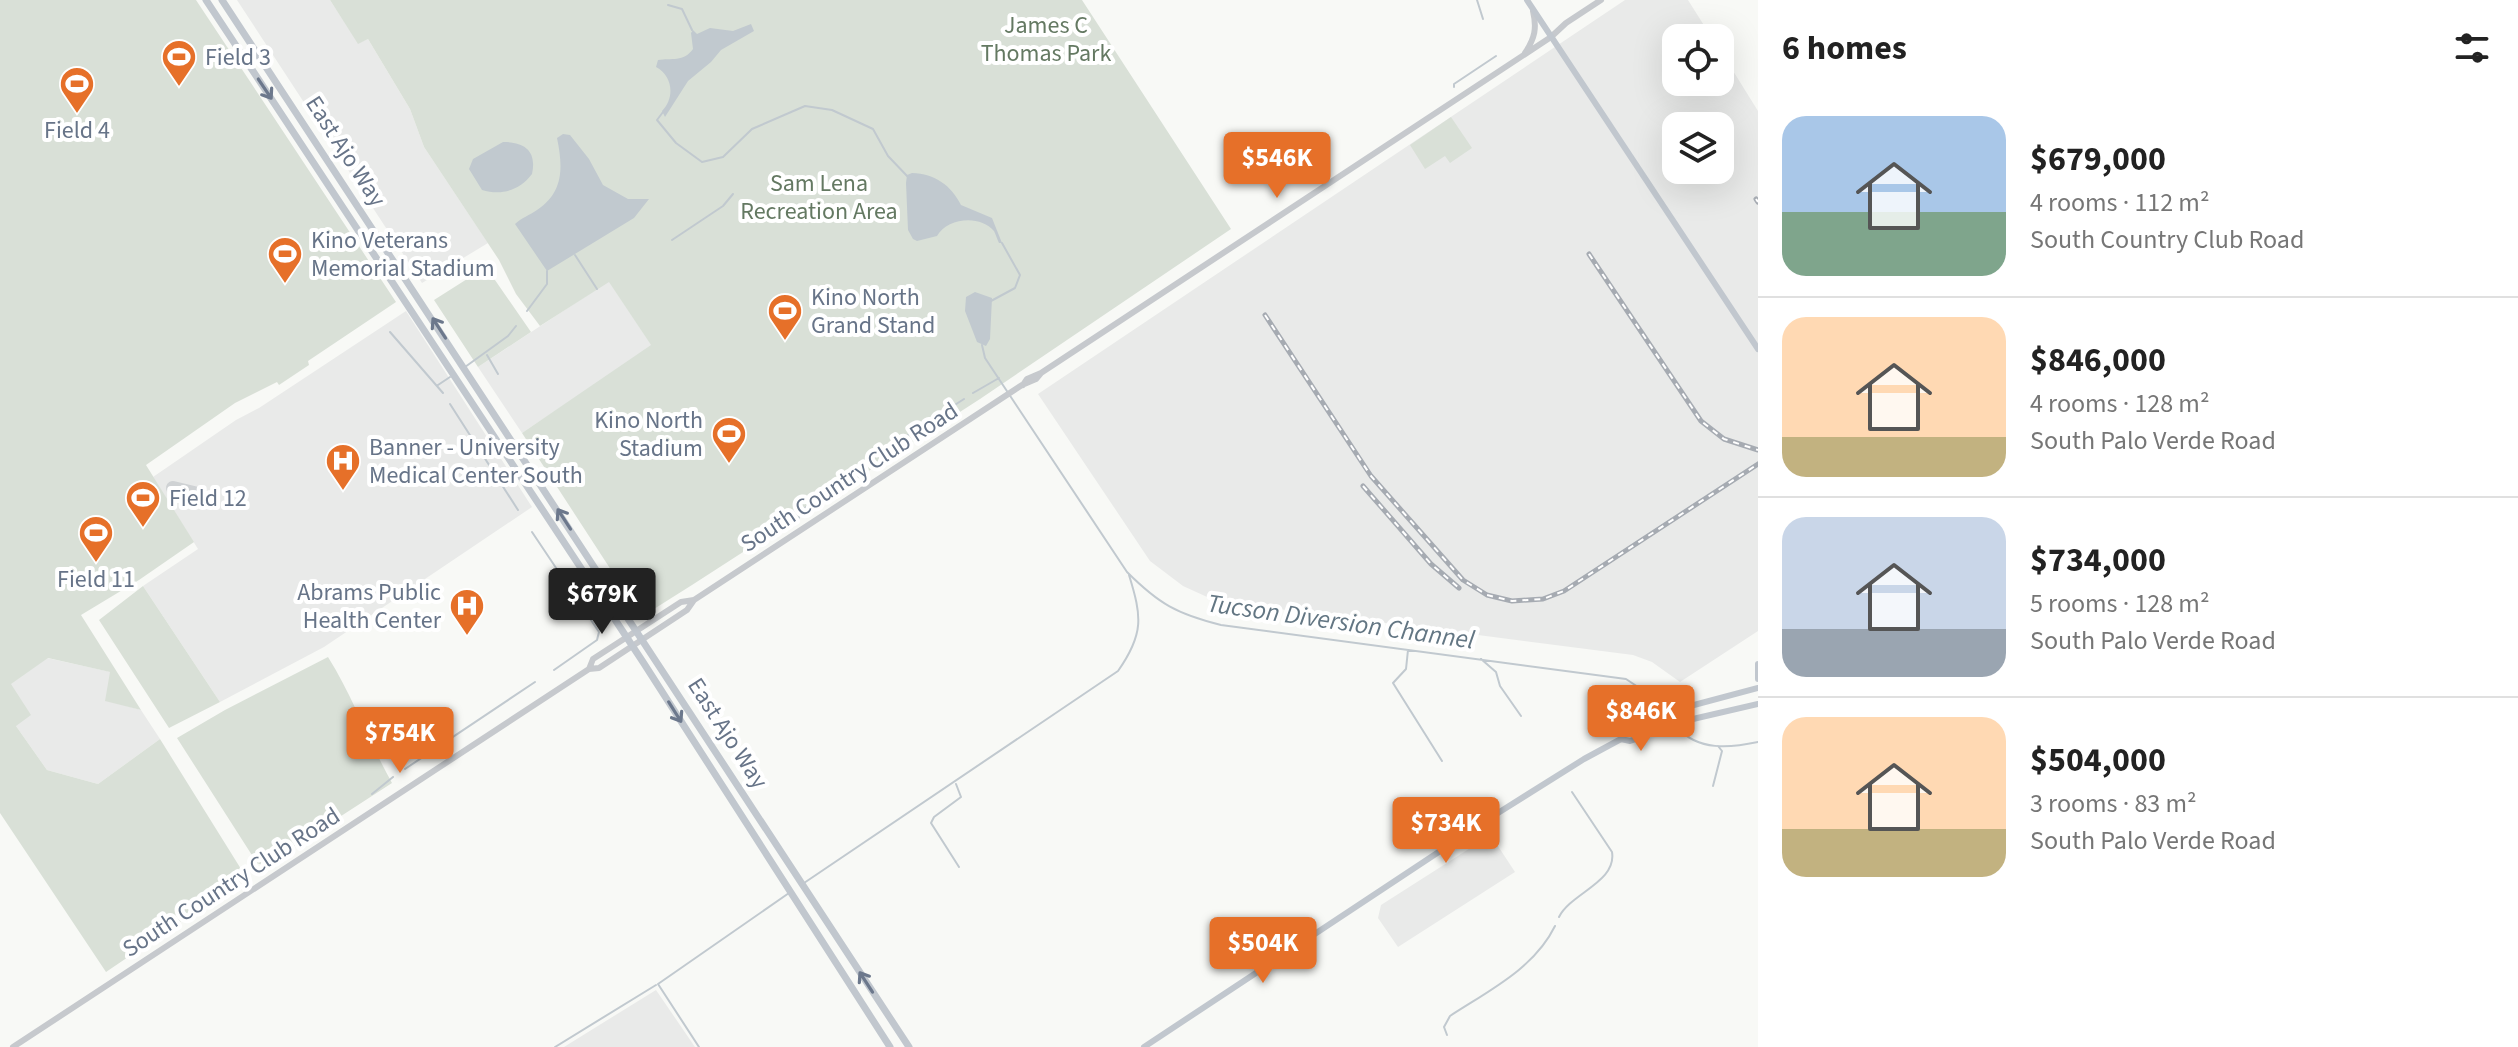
<!DOCTYPE html>
<meta charset="utf-8">
<style>
body{margin:0;font-family:"Source Sans 3",sans-serif;background:#f2f2f2;color:#222;height:100vh;display:flex;flex-direction:column;font-size:30px;white-space:nowrap}
*{box-sizing:border-box;margin:0}
p{font-size:26px;color:#767676}
.icon{flex:none;width:44px;height:44px;fill:none;stroke:currentColor;stroke-width:2;stroke-linecap:round;stroke-linejoin:round}
.map{position:relative;flex:1;overflow:hidden}
.details{display:flex;flex-direction:column;background:#fff;width:760px}
.details>*{flex:none}
.controls{position:absolute;left:1662px;top:24px;display:grid;gap:16px}
.controls a{display:grid;place-items:center;width:72px;height:72px;border-radius:16px;background:#fff;box-shadow:0 8px 32px #0002;font-size:40px}
.price{position:absolute;translate:-50% -68px;padding:0 18px;border-radius:8px;background:#e67029;color:#fff;font-size:26px;line-height:52px;filter:drop-shadow(0 2px 4px #0008)}
.price::after{content:'';position:absolute;left:50%;top:48px;width:24px;height:18px;margin-left:-12px;background:inherit;clip-path:polygon(0 0,100% 0,50% 100%)}
.price.on{background:#222;color:#fff}
ul{padding:0;list-style:none}
li{display:flex;align-items:center;gap:24px;height:200px;padding:0 24px}
li+li{border-top:2px solid #e0e0e0}
li span{display:grid;place-items:center;flex:none;width:224px;height:160px;border-radius:24px;color:#555}
li>.icon{margin-inline-start:auto}
span .icon{width:96px;height:96px;fill:#fffc;stroke-width:1}
li b{font-size:34px}
h2{display:flex;justify-content:space-between;align-items:center;height:96px;padding:0 24px;font-size:34px}
main{display:flex;flex:1;min-height:0}
.map>svg:first-child{display:block}
</style>
<main>
<div class="map">
<svg width="1758" height="1047" viewBox="0 0 1758 1047">
<rect width="100%" height="100%" fill="#f8f9f6"/>
<path fill="#e9eae9" fill-rule="evenodd" d="M 237,0 L 330,0 L 358,43 L 368,39 L 410,109 L 424,147 L 488,243 L 422,283 Z
M 1625,0 L 1688,0 L 1712,38 L 1676,38 L 1676,82 L 1720,82 L 1720,50 L 1758,111 L 1758,631 L 1680,682 L 1652,662 L 1633,655 L 1216,601 L 1183,586 L 1150,561 L 1038,394 ZM 1676,126 L 1720,126 L 1720,170 L 1676,170 Z
M 609,281 L 652,346 L 522,433 L 478,367 Z
M 406,311 L 532,507 L 324,647 L 220,702 L 143,586 L 198,549 L 153,477 L 236,420 L 259,408 Z
M 47,658 L 111,672 L 106,700 L 141,710 L 160,739 L 98,784 L 47,770 L 16,726 L 10,684 Z
M 1486,838 L 1494,840 L 1515,872 L 1398,947 L 1378,918 L 1381,905 Z
M 656,990 L 695,1047 L 564,1047 L 601,1024 Z"/>
<path fill="#d9e0d7" d="M 0,0 L 196,0 L 396,302 L 308,361 L 309,365 L 279,385 L 277,382 L 235,403 L 146,465 L 194,542 L 139,580 L 81,615 L 141,710 L 105,701 L 110,672 L 48,658 L 11,684 L 31,715 L 16,726 L 47,770 L 98,784 L 160,739 L 246,877 L 106,972 L 0,813 Z
M 330,0 L 1082,0 L 1231,229 L 980,399 L 692,585 L 646,614 L 639,613 L 522,433 L 651,345 L 609,282 L 540,326 L 516,294 L 499,260 L 424,147 L 410,109 L 368,39 L 358,44 Z
M 1451,117 L 1472,148 L 1450,163 L 1445,156 L 1425,169 L 1410,145 Z
M 486,267 L 531,332 L 478,367 L 434,300 Z
M 143,586 L 220,702 L 169,728 L 99,620 Z
M 328,657 C 353,697 369,742 392,783 L 264,866 L 257,863 L 177,738 L 225,710 Z"/>
<path fill="#c1c9cf" d="M 751,24 L 754,31 L 721,50 L 711,62 L 688,81 L 665,117 L 662,111 C 675,98 673,76 656,67 L 658,60 C 671,58 684,62 693,49 L 691,33 L 693,30 L 697,34 L 710,28 L 733,31 Z
M 563,134 L 570,135 L 589,159 L 603,185 L 628,199 L 649,199 L 634,218 L 547,271 L 515,224 C 521,218 530,215 537,210 C 564,192 563,167 557,138 Z
M 503,142 C 525,142 537,151 532,174 C 520,190 502,196 482,190 L 469,169 L 473,159 Z
M 912,173 C 935,174 951,185 961,205 L 992,218 L 1002,243 L 999,243 C 997,239 996,235 994,231 C 980,214 947,218 937,236 L 917,241 L 913,239 L 908,230 L 906,183 L 907,175 Z
M 975,292 L 992,298 L 990,339 L 986,346 L 977,342 L 965,311 L 966,297 Z"/>
<g fill="none" stroke-linecap="round" stroke-linejoin="round">
<path stroke="#c1c9cf" stroke-width="2" d="M 1477,0 L 1483,19
M 668,5 L 682,9 L 692,30
M 1454,87 L 1454,84 L 1496,56
M 663,112 L 657,120 L 676,143 L 702,162 L 723,157 L 752,129 L 805,106 L 832,110 L 873,129 L 888,156 L 909,178
M 672,240 L 723,206 L 733,194
M 575,255 L 597,289
M 991,301 L 1015,288 L 1020,275 L 1002,243
M 527,311 L 547,284 L 547,271
M 390,332 L 443,393
M 982,345 L 985,358 L 1127,572 C 1159,604 1177,614 1221,625 L 1626,679 L 1641,689 L 1663,711
M 487,355 L 498,374
M 465,367 L 508,336 L 516,326
M 438,385 L 450,377
M 973,393 L 999,378
M 450,404 L 518,510
M 798,520 L 801,511 L 871,459 L 964,399
M 532,532 L 599,632 L 597,640 L 554,670
M 1408,650 L 1406,669 L 1393,683 L 1442,761
M 1481,659 L 1496,672 L 1500,686 L 1521,716
M 1678,728 C 1698,751 1730,748 1758,742
M 405,769 L 535,682
M 956,784 L 961,797 L 934,817 L 931,823 L 959,867
M 1713,786 L 1722,751 L 1718,746
M 372,794 L 393,777
M 804,883 L 1118,671 C 1144,634 1142,617 1129,575
M 1559,917 C 1571,893 1617,882 1612,852 L 1572,792
M 1447,1035 L 1444,1027 L 1450,1016 C 1488,991 1534,969 1555,926
M 555,1047 L 656,985
M 699,1047 L 658,984 L 789,893"/>
<path stroke="#cfd2d4" stroke-width="14" d="M 173,488 L 198,494"/>
<path stroke="#c6c9cd" stroke-width="6" d="M 1525,53 C 1535,38 1537,28 1533,11
M 1023,385 L 1027,379 L 1041,373
M 589,669 L 593,659 L 681,602 L 694,600 L 1022,385 L 1036,379 L 1041,373 L 1551,37 L 1566,23 L 1601,0
M 13,1047 L 589,669 L 599,668 L 687,610 L 694,600"/>
<path stroke="#c1c7ce" stroke-width="6" d="M 1527,0 L 1758,349
M 1758,664 L 1758,679
M 1621,739 L 1630,741 L 1693,719 L 1758,704
M 1144,1047 L 1490,818 L 1584,759 L 1621,739 L 1627,729 L 1679,709 L 1758,688"/>
<path stroke="#c1c7ce" stroke-width="7" d="M 206,0 L 643,662 L 890,1047
M 222,0 L 909,1047"/>
<defs>
<path id="rail" d="M 1756,199 L 1758,202
M 1589,254 L 1701,421 L 1724,439 L 1758,450
M 1265,315 L 1371,476 L 1463,580 L 1487,595 L 1512,601 L 1543,599 L 1564,591 L 1758,464
M 1363,486 L 1431,564 L 1459,588"/>
</defs>
<use href="#rail" stroke="#a6abb2" stroke-width="5"/>
<use href="#rail" stroke="#fff" stroke-width="2" stroke-dasharray="6" stroke-linecap="butt"/>
</g>
<defs><path id="oneway-shaft" d="M-6 0H5M1.5-3L5.5 0L1.5 3" fill="none" stroke-width="1.6" stroke-linecap="round" stroke-linejoin="round" transform="scale(2)"/></defs>
<g stroke="#6c788c">
<use href="#oneway-shaft" transform="translate(265 89) rotate(56)"/>
<use href="#oneway-shaft" transform="translate(439 328) rotate(-123)"/>
<use href="#oneway-shaft" transform="translate(564 519) rotate(-123)"/>
<use href="#oneway-shaft" transform="translate(675 712) rotate(58)"/>
<use href="#oneway-shaft" transform="translate(866 982) rotate(-123)"/>
</g>
<defs>
<symbol id="stadium-pin" viewBox="-11 -11 22 30"><path d="M0 17L-7.5 6A9.5 9.5 0 1 1 7.5 6Z" fill="#e67029" stroke="#fff"/><path d="M0-5a6.5 5 0 1 0 0 10a6.5 5 0 1 0 0-10ZM-3.5-1.8h7v3.6h-7Z" fill="#fff"/></symbol>
<symbol id="hospital-pin" viewBox="-11 -11 22 30"><path d="M0 17L-7.5 6A9.5 9.5 0 1 1 7.5 6Z" fill="#e67029" stroke="#fff"/><path d="M-5-5h3v3.5h4V-5h3V5h-3V1.5h-4V5h-3Z" fill="#fff"/></symbol>
</defs>
<g fill-rule="evenodd">
<use href="#stadium-pin" x="159" y="37" width="40" height="54"/>
<use href="#stadium-pin" x="57" y="64" width="40" height="54"/>
<use href="#stadium-pin" x="265" y="234" width="40" height="54"/>
<use href="#stadium-pin" x="765" y="291" width="40" height="54"/>
<use href="#stadium-pin" x="709" y="414" width="40" height="54"/>
<use href="#hospital-pin" x="323" y="441" width="40" height="54"/>
<use href="#stadium-pin" x="123" y="478" width="40" height="54"/>
<use href="#stadium-pin" x="76" y="513" width="40" height="54"/>
<use href="#hospital-pin" x="447" y="586" width="40" height="54"/>
</g>
<g text-anchor="middle" stroke-width="8" stroke-linejoin="round" paint-order="stroke">
<g font-size="24" fill="#647962" stroke="#fff">
<text x="1046" y="33">James C<tspan x="1046" dy="28">Thomas Park</tspan></text>
<text x="819" y="191">Sam Lena<tspan x="819" dy="28">Recreation Area</tspan></text>
</g>
<g font-size="24" fill="#677488" stroke="#fff" text-anchor="start">
<text x="205" y="65">Field 3</text>
<text x="77" y="138" text-anchor="middle">Field 4</text>
<text x="311" y="248">Kino Veterans<tspan x="311" dy="28">Memorial Stadium</tspan></text>
<text x="811" y="305">Kino North<tspan x="811" dy="28">Grand Stand</tspan></text>
<text x="703" y="428" text-anchor="end">Kino North<tspan x="703" dy="28">Stadium</tspan></text>
<text x="369" y="455">Banner - University<tspan x="369" dy="28">Medical Center South</tspan></text>
<text x="169" y="506">Field 12</text>
<text x="96" y="587" text-anchor="middle">Field 11</text>
<text x="441" y="600" text-anchor="end">Abrams Public<tspan x="441" dy="28">Health Center</tspan></text>
</g>
<g font-size="24" fill="#677488" stroke="#fff">
<text transform="translate(346 151) rotate(57)" y="8">East Ajo Way</text>
<text transform="translate(849 477) rotate(-33)" y="8">South Country Club Road</text>
<text transform="translate(728 733) rotate(57)" y="8">East Ajo Way</text>
<text transform="translate(231 882) rotate(-33)" y="8">South Country Club Road</text>
</g>
<g font-size="26" font-style="italic" fill="#637683" stroke="#fff">
<text transform="translate(1341 621) rotate(8)" y="9">Tucson Diversion Channel</text>
</g>
</g>
</svg>
<div class="controls">
<a><svg class="icon" aria-label="locate" viewBox="0 0 24 24"><circle cx="12" cy="12" r="6"/><path d="M12 2v4M12 18v4M2 12h4M18 12h4"/></svg></a>
<a><svg class="icon" aria-label="layers" viewBox="0 0 24 24"><path d="M12 4l9 5-9 5-9-5zM3 14l9 5 9-5"/></svg></a>
</div>
<b class="price" style="left:1277px;top:200px">$546K</b>
<b class="price on" style="left:602px;top:636px">$679K</b>
<b class="price" style="left:1641px;top:753px">$846K</b>
<b class="price" style="left:400px;top:775px">$754K</b>
<b class="price" style="left:1446px;top:865px">$734K</b>
<b class="price" style="left:1263px;top:985px">$504K</b>
</div>
<section class="details">
<h2>6 homes<svg class="icon" aria-label="filters" viewBox="0 0 24 24"><path d="M4 7h16M4 17h16"/><circle cx="9" cy="7" r="2"/><circle cx="15" cy="17" r="2"/></svg></h2>
<ul>
<li><span style="background:linear-gradient(#a9c7e8 60%,#7fa58c 0)"><svg class="icon" aria-label="home" viewBox="0 0 24 24"><path d="M3 11l9-7 9 7M6 9v11h12V9"/></svg></span><div><b>$679,000</b><p>4 rooms · 112 m²</p><p>South Country Club Road</p></div></li>
<li><span style="background:linear-gradient(#ffd9b3 75%,#c2b280 0)"><svg class="icon" aria-label="home" viewBox="0 0 24 24"><path d="M3 11l9-7 9 7M6 9v11h12V9"/></svg></span><div><b>$846,000</b><p>4 rooms · 128 m²</p><p>South Palo Verde Road</p></div></li>
<li><span style="background:linear-gradient(#c9d6e8 70%,#9aa5b1 0)"><svg class="icon" aria-label="home" viewBox="0 0 24 24"><path d="M3 11l9-7 9 7M6 9v11h12V9"/></svg></span><div><b>$734,000</b><p>5 rooms · 128 m²</p><p>South Palo Verde Road</p></div></li>
<li><span style="background:linear-gradient(#ffd9b3 70%,#c2b280 0)"><svg class="icon" aria-label="home" viewBox="0 0 24 24"><path d="M3 11l9-7 9 7M6 9v11h12V9"/></svg></span><div><b>$504,000</b><p>3 rooms · 83 m²</p><p>South Palo Verde Road</p></div></li>
</ul>
</section>
</main>
